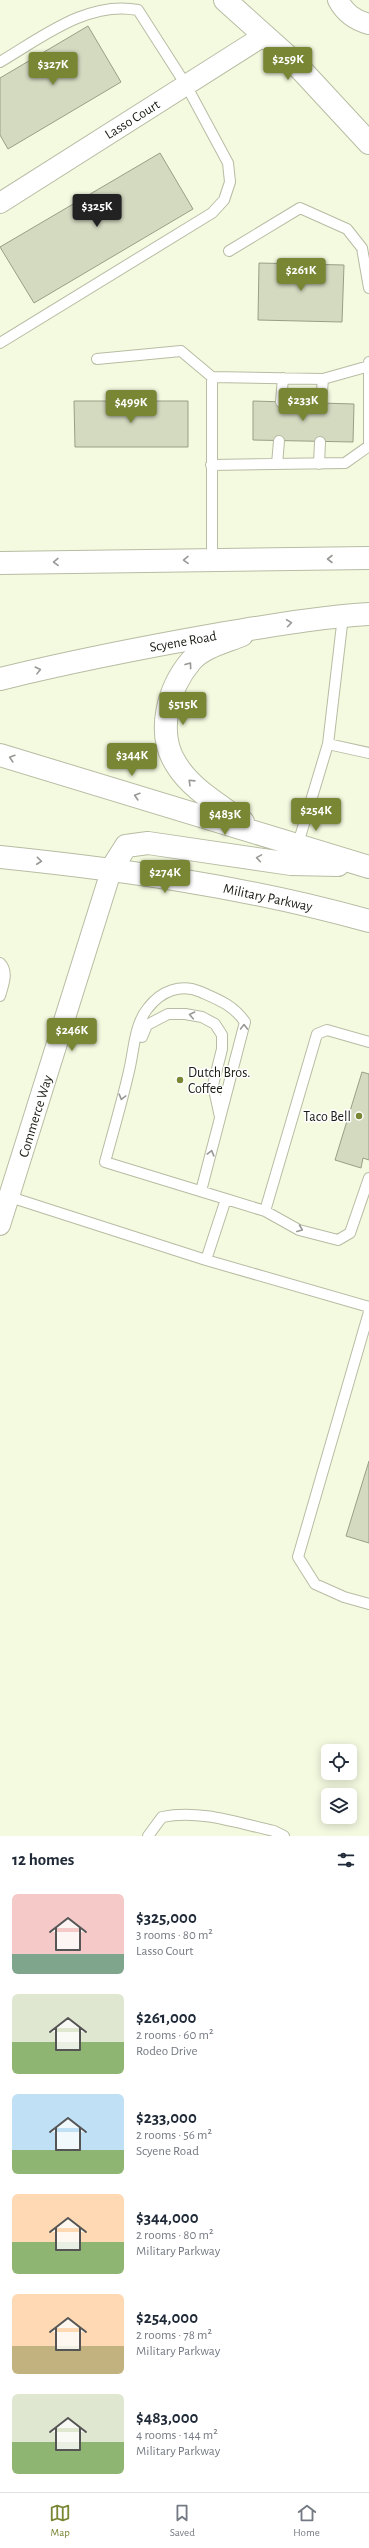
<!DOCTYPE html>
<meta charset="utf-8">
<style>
body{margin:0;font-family:"Alegreya Sans",sans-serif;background:#f6f6f7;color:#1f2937;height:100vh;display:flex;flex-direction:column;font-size:15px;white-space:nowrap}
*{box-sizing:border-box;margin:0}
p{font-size:13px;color:#747a83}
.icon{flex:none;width:22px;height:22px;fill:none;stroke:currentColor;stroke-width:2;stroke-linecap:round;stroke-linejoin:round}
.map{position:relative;height:1836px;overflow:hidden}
.side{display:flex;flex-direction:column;background:#fff;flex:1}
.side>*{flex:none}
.buttons{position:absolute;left:321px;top:1744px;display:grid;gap:8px}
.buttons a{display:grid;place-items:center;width:36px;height:36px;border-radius:6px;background:#fff;box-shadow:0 2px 10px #0003;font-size:20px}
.price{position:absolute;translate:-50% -34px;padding:0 9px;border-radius:4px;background:#798735;color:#fff;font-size:13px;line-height:26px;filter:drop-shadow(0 1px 2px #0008)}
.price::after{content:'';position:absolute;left:50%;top:24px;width:12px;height:9px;margin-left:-6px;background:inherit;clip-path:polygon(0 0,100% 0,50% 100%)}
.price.on{background:#222;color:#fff}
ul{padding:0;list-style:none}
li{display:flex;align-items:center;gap:12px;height:100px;padding:0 12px}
li span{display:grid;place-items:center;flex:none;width:112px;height:80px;border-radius:6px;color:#555}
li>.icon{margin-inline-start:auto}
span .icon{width:48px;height:48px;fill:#fffc;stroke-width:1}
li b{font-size:17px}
h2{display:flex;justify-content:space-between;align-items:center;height:48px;padding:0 12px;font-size:17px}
.tab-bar{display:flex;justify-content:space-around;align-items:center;height:56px;border-top:1px solid #e0e1e3;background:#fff;font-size:11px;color:#747a83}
.tab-bar a{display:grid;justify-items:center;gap:2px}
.tab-bar .on{color:#798735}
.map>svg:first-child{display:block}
</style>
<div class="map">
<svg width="369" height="1836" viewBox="0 0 369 1836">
<rect width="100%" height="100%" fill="#f4fae0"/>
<path fill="#d4dac0" stroke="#999e86" d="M 88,26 L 121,82 L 8,149 L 0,135 L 0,78 Z
M 160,153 L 193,209 L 34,303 L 0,247 Z
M 259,263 L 344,265 L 342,322 L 258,320 Z
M 74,401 L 188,401 L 188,447 L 75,447 Z
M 253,401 L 354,404 L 353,442 L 253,440 Z
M 362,1072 L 369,1074 L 369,1160 L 363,1158 L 361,1168 L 335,1160 Z
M 369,1461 L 369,1543 L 346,1536 Z"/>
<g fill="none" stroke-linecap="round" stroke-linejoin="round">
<defs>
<path id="service" d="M 0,62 C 41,38 88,0 138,10 L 186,85 L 228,163 L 230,182 L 224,200 L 212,213 L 0,343
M 229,251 L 300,208 L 347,229 L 362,248 L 369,288
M 97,359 L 181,351 L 212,377
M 281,402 L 283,378
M 321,403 L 323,379
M 277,464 L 279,441
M 319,464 L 320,442
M 211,465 L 345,463 L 369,446 L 369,362
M 212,559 L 212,377 L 323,379 L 369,366
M 328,744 L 369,753
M 297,847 L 328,744 L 343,616
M 0,963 C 9,972 3,985 0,996
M 142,1037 L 147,1025 L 168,1014 L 185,1014 L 202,1017 L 215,1024 L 222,1035 L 222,1049 L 213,1085 L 220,1117
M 201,1191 L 245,1022 C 233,1005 219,1000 201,992 C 181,983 161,991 148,1008 C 134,1025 134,1051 129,1071 C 122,1102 113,1132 105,1162 L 226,1199
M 10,1197 L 206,1260 L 369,1307
M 265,1211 L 299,1230 L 338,1240 L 350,1233 L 369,1178
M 206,1260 L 226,1199 L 265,1211 L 317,1034 L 327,1030 L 369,1042
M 369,1312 L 298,1557 L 315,1584 L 344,1597 L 369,1604
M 148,1836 L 162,1817 C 199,1809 238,1823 274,1831 L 284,1836"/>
<path id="minor" d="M 338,0 C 345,13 354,20 369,24
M 0,203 L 265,35
M 0,1225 L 112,868"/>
<path id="tertiary" d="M 225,0 L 294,62 L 369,143"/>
<path id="secondary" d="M 242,635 C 225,642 203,647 191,661 C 168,688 156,733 176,764 C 191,789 220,805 243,822
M 0,755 L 369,867
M 0,857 C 125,870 248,887 369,921
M 112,868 L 126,846 L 148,843 L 291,864 L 338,865"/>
<path id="primary" d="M 0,563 L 369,558
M 0,679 C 73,661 145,647 219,634 C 269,626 319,617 369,614"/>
</defs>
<use href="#service" stroke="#b7bca3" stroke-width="12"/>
<use href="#minor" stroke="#b7bca3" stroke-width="22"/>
<use href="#tertiary" stroke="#b7bca3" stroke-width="24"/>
<use href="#secondary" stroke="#b7bca3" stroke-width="24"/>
<use href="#primary" stroke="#b7bca3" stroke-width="24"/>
<use href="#service" stroke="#fff" stroke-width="10"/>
<use href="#minor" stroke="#fff" stroke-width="20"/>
<use href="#tertiary" stroke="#fff" stroke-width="22"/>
<use href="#secondary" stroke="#fff" stroke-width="22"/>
<use href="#primary" stroke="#fff" stroke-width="22"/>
</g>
<defs><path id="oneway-chevron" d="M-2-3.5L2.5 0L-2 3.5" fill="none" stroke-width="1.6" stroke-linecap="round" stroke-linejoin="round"/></defs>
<g stroke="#989995">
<use href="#oneway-chevron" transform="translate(330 559) rotate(180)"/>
<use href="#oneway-chevron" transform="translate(186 560) rotate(179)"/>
<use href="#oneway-chevron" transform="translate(56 562) rotate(179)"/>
<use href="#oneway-chevron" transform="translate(289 623) rotate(-8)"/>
<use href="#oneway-chevron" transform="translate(189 665) rotate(-54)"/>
<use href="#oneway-chevron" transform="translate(38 670) rotate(-14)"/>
<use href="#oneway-chevron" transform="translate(12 758) rotate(-163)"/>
<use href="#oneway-chevron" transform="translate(191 782) rotate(-136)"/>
<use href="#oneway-chevron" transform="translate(137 796) rotate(-163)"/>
<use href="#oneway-chevron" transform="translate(259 858) rotate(-171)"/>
<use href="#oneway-chevron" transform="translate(39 861) rotate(6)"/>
<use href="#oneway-chevron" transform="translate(192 1015) rotate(-168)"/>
<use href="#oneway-chevron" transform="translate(244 1027) rotate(-89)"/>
<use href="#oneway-chevron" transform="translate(122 1097) rotate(105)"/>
<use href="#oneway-chevron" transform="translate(211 1153) rotate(-75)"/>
<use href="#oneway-chevron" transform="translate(300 1229) rotate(22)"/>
</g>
<g fill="#798735" stroke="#fff" stroke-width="1.5">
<circle cx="180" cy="1080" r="4"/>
<circle cx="359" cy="1116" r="4"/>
</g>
<g text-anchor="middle" stroke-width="3" stroke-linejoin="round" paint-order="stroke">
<g font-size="14" fill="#1a1c13" stroke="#fff">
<text transform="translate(132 119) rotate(-32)" y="5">Lasso Court</text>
<text transform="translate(183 641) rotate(-10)" y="5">Scyene Road</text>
<text transform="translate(268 897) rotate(12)" y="5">Military Parkway</text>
<text transform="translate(35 1116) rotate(-73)" y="5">Commerce Way</text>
</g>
<g font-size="14" fill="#1a1c13" stroke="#fff" text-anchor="start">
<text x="188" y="1077">Dutch Bros.<tspan x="188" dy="16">Coffee</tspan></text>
<text x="351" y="1121" text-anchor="end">Taco Bell</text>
</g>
</g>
</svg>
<div class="buttons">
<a><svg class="icon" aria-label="locate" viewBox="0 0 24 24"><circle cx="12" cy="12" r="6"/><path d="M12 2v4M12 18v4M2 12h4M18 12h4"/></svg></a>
<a><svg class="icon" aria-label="layers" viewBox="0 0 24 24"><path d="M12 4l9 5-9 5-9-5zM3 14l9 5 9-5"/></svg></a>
</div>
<b class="price" style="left:288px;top:81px">$259K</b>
<b class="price" style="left:53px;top:86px">$327K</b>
<b class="price on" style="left:97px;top:228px">$325K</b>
<b class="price" style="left:301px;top:292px">$261K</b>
<b class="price" style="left:303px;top:422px">$233K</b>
<b class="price" style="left:131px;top:424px">$499K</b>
<b class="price" style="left:183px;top:726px">$515K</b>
<b class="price" style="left:132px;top:777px">$344K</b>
<b class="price" style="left:316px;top:832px">$254K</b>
<b class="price" style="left:225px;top:836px">$483K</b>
<b class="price" style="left:165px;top:894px">$274K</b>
<b class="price" style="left:72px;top:1052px">$246K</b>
</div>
<section class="side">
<h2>12 homes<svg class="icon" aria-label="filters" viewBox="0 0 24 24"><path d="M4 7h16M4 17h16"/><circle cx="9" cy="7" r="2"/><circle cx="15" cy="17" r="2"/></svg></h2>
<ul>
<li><span style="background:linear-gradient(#f6c9c9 75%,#7fa58c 0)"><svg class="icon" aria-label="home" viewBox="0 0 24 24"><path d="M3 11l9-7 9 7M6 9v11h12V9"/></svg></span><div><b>$325,000</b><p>3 rooms · 80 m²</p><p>Lasso Court</p></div></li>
<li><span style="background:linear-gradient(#dfe7d0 60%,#8fb573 0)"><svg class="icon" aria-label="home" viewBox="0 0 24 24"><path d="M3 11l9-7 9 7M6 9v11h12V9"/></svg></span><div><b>$261,000</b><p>2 rooms · 60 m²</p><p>Rodeo Drive</p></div></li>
<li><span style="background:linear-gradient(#bfe0f5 70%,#8fb573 0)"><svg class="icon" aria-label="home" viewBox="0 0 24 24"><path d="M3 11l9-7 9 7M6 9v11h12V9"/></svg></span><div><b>$233,000</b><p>2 rooms · 56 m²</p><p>Scyene Road</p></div></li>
<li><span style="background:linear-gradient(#ffd9b3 60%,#8fb573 0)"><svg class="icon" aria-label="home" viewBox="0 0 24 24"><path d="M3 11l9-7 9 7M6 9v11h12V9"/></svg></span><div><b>$344,000</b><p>2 rooms · 80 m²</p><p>Military Parkway</p></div></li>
<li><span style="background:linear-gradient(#ffd9b3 65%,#c2b280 0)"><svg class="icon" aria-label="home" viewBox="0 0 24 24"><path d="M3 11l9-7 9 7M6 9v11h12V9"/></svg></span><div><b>$254,000</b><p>2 rooms · 78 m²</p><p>Military Parkway</p></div></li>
<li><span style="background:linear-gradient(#dfe7d0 60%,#8fb573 0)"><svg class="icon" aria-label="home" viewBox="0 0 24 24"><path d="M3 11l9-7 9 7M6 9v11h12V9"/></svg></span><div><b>$483,000</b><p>4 rooms · 144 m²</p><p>Military Parkway</p></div></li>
</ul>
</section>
<nav class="tab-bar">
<a class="on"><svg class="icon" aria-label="map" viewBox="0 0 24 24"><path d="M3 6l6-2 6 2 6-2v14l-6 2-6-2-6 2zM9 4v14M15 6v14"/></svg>Map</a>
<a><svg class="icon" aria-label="saved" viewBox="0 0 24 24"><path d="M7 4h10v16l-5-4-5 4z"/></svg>Saved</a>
<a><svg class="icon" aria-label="home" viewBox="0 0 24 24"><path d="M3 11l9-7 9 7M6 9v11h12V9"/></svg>Home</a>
</nav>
